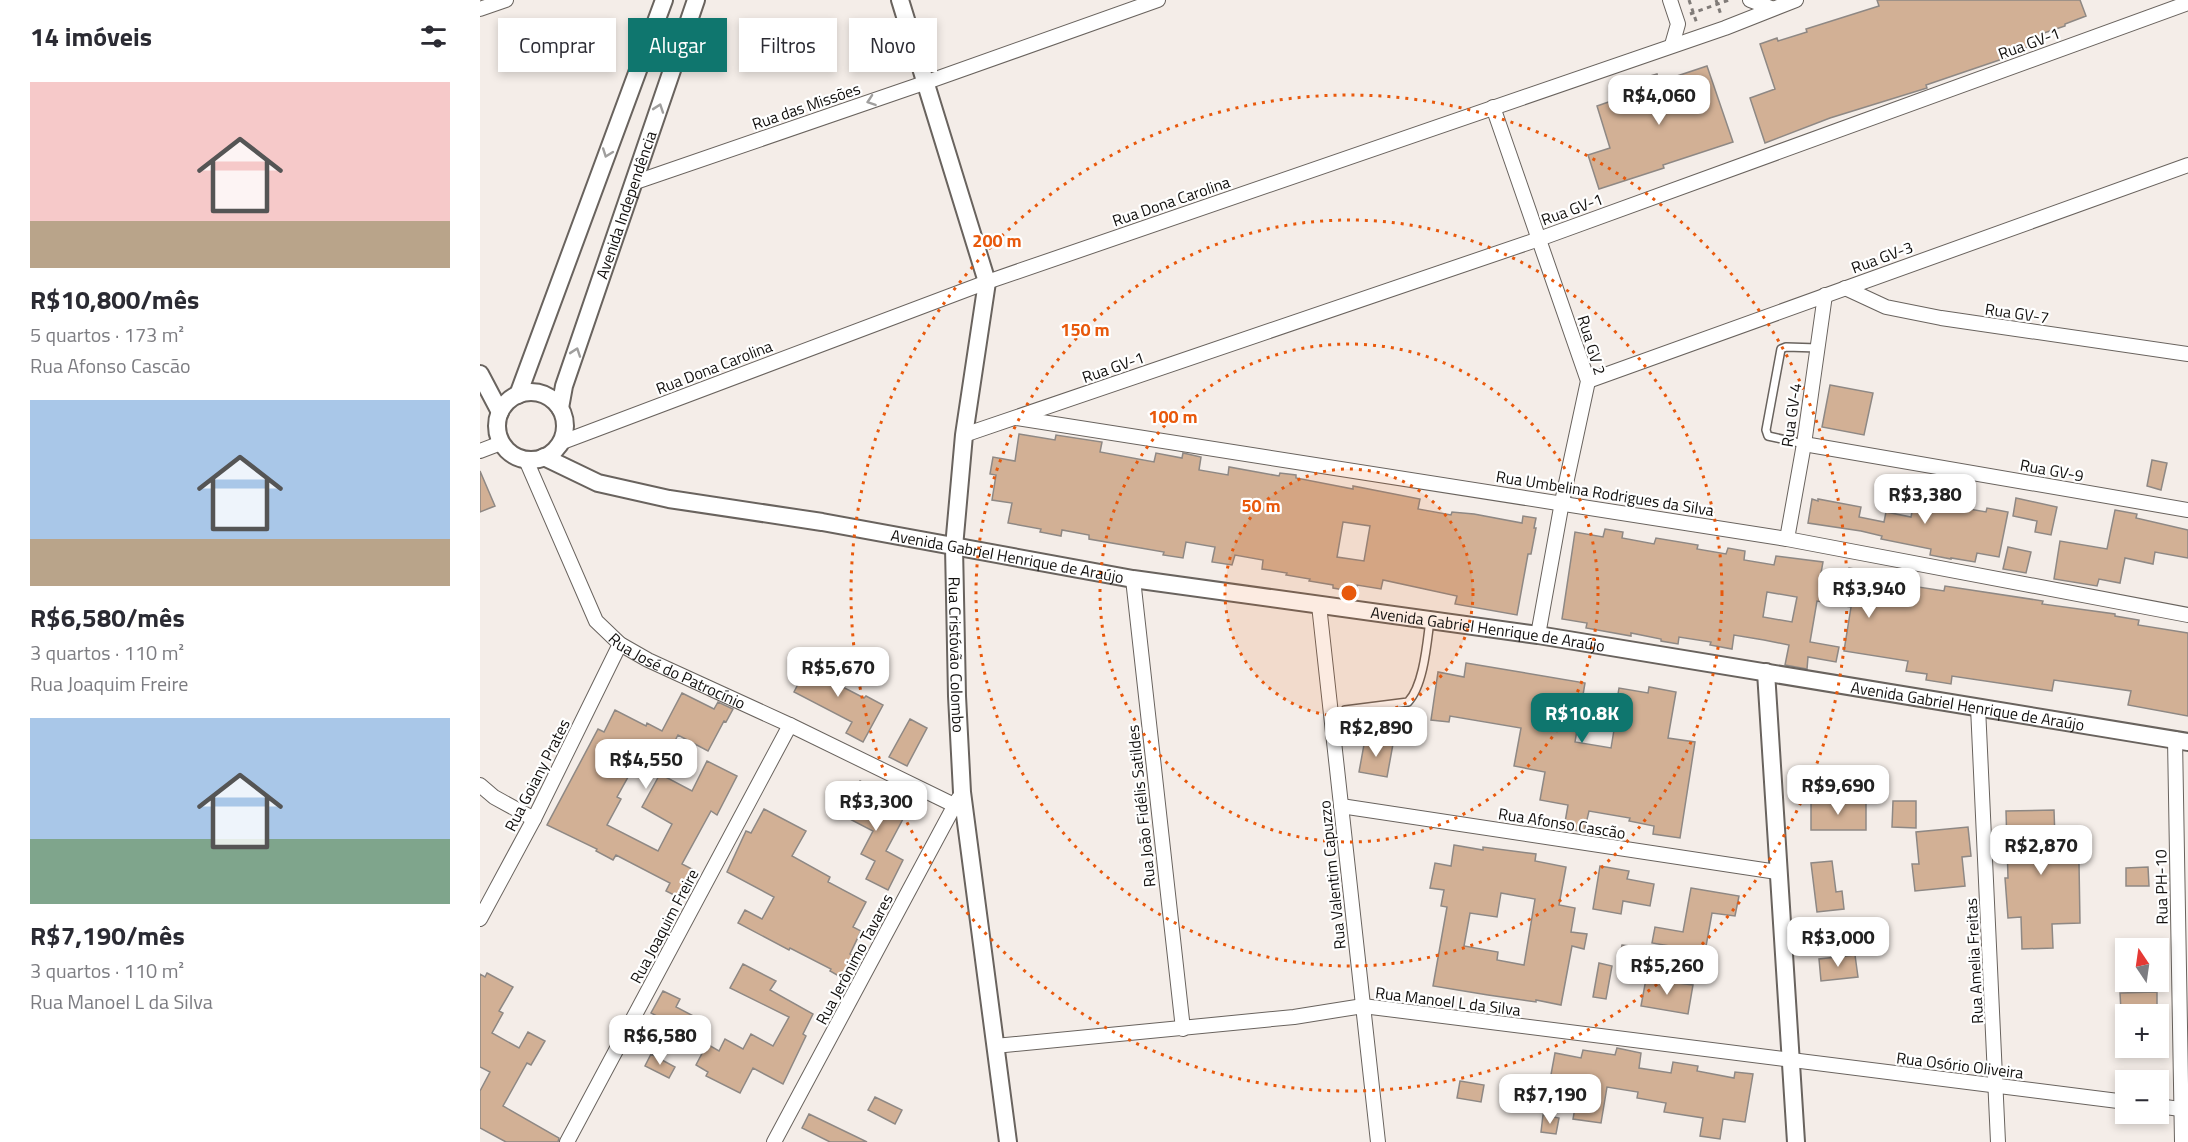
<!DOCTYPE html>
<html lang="pt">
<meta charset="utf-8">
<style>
body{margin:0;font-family:"Titillium Web",sans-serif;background:#f2f2f3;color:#2b2b33;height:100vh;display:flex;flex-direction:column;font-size:22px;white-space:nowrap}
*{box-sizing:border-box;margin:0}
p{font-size:20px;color:#7c7c81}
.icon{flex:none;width:33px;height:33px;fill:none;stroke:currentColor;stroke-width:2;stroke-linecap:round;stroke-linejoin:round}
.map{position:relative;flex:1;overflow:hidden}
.details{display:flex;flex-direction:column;background:#fff;width:480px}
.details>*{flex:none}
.guide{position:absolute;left:18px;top:18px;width:570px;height:54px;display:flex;gap:12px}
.needle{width:39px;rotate:347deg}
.buttons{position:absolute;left:1635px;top:938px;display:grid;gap:12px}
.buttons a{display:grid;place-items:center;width:54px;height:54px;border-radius:0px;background:#fff;box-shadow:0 3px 9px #0003;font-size:30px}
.price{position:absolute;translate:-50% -51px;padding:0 14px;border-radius:12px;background:#fff;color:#222;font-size:20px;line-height:39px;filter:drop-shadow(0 2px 3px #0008)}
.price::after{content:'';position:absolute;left:50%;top:36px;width:18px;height:14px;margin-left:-9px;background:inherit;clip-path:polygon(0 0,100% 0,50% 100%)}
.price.on{background:#0f766e;color:#fff}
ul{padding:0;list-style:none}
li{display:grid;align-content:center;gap:12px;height:318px;padding:0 30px}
li span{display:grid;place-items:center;height:186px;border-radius:0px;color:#555}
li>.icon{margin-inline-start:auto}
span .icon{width:108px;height:108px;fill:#fffc;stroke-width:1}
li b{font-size:26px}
h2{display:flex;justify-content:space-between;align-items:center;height:72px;padding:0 30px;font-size:26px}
.chip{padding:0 21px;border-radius:0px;background:#fff;box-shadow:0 3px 9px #0003;font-size:21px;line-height:54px}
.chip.on{background:#0f766e;color:#fff}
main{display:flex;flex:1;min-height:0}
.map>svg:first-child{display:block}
</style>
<main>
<section class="details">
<h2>14 imóveis<svg class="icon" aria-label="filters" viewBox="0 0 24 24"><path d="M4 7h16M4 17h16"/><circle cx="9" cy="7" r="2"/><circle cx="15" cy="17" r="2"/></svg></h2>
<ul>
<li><span style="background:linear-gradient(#f6c9c9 75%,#b9a48a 0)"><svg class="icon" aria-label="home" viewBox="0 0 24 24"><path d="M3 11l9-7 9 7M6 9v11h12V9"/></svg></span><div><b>R$10,800/mês</b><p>5 quartos · 173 m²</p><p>Rua Afonso Cascão</p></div></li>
<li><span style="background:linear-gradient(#a9c7e8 75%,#b9a48a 0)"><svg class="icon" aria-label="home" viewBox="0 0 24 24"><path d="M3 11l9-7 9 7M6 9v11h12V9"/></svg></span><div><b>R$6,580/mês</b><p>3 quartos · 110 m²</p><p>Rua Joaquim Freire</p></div></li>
<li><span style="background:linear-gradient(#a9c7e8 65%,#7fa58c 0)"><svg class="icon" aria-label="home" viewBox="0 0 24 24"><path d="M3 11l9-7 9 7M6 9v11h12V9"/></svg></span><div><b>R$7,190/mês</b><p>3 quartos · 110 m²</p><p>Rua Manoel L da Silva</p></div></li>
</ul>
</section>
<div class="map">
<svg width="1708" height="1142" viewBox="0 0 1708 1142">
<rect width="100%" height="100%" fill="#f4ede8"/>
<path fill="#d2b095" stroke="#8e8884" stroke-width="1.5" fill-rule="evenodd" d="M 1397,0 L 1600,0 L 1606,16 L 1585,24 L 1585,26 L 1561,34 L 1564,42 L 1539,50 L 1540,53 L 1446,85 L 1447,88 L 1350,118 L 1285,143 L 1270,98 L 1295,89 L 1280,44 L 1297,38 L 1298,41 L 1327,32 L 1326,29 L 1399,6 Z
M 1227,66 L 1253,142 L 1183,165 L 1184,168 L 1119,189 L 1108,155 L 1130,148 L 1117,106 L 1140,98 L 1139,95 L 1163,87 L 1160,79 L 1177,74 L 1179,82 Z
M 1350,385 L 1393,393 L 1384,435 L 1342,427 Z
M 539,434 L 575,440 L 576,435 L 622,442 L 620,452 L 674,462 L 676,453 L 702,458 L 703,453 L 721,457 L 719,470 L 748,475 L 749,467 L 799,476 L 800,473 L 816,475 L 816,478 L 873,489 L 873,486 L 940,499 L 938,509 L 971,515 L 972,512 L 994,514 L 1042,523 L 1043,516 L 1056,518 L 1054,528 L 1056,528 L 1051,554 L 1048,554 L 1037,615 L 975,604 L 977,596 L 903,580 L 901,589 L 877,585 L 876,592 L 853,588 L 853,585 L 829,581 L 830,579 L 806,575 L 807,573 L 782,569 L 783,560 L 755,555 L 752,565 L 732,562 L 735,547 L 706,542 L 703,558 L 683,555 L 684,552 L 609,539 L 609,535 L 582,530 L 581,536 L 560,532 L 561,529 L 528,523 L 532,503 L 512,500 L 516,475 L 510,474 L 513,457 L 535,461 ZM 863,522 L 890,526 L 884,561 L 857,557 Z
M 1672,460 L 1687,463 L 1681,490 L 1667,486 Z
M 0,471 L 15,506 L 0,512 Z
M 1437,486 L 1481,495 L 1478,507 L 1506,512 L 1507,508 L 1528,512 L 1519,557 L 1497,553 L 1495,562 L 1471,558 L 1471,559 L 1450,555 L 1451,549 L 1401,539 L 1402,536 L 1381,531 L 1328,523 L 1332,499 L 1338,501 L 1338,499 L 1381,507 L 1379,517 L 1404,522 L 1406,512 L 1431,517 Z
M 1536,498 L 1577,507 L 1571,535 L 1555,532 L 1557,521 L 1533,516 Z
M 1635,510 L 1657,514 L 1656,518 L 1708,530 L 1708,558 L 1675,552 L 1673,564 L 1645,558 L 1640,583 L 1619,579 L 1617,586 L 1574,579 L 1580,541 L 1627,549 Z
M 1125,529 L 1143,532 L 1142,538 L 1174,544 L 1176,538 L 1218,545 L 1217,549 L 1246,554 L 1248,548 L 1265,551 L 1264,560 L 1294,565 L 1296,556 L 1343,562 L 1341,573 L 1368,578 L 1369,568 L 1388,571 L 1387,573 L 1439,582 L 1438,587 L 1464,591 L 1465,586 L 1563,601 L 1562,604 L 1635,614 L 1635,616 L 1659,620 L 1658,625 L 1708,633 L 1708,716 L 1648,705 L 1651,691 L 1574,680 L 1572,691 L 1472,676 L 1471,684 L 1446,680 L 1447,674 L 1426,671 L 1428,661 L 1364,651 L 1371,607 L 1337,601 L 1330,642 L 1359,647 L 1356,662 L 1328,657 L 1327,669 L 1305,665 L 1309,645 L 1284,640 L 1254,635 L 1252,649 L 1230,645 L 1231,642 L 1199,637 L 1198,644 L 1181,641 L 1181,639 L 1151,633 L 1151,636 L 1106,628 L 1107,623 L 1082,619 L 1095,532 L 1123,537 ZM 1287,592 L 1317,597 L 1312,622 L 1283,617 Z
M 1528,547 L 1551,552 L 1546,573 L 1523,569 Z
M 333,655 L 360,669 L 353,682 L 384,698 L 386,696 L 403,705 L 383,742 L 366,733 L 372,722 L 314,692 Z
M 986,663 L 1105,683 L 1095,742 L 1131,748 L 1137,712 L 1135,712 L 1139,688 L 1168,693 L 1169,687 L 1196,692 L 1188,738 L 1215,742 L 1200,838 L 1173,834 L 1174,826 L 1149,821 L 1150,818 L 1109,811 L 1104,832 L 1084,828 L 1088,805 L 1060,800 L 1065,772 L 1034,766 L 1041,728 L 970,716 L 969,722 L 951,720 L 958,672 L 984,677 Z
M 202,693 L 234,709 L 238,702 L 253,709 L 246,722 L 244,721 L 228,751 L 198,735 L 188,754 L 167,743 L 137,797 L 141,799 L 127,825 L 178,851 L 192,824 L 162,807 L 180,774 L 212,791 L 227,761 L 257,776 L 237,815 L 231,811 L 202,864 L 212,869 L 198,897 L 186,891 L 190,883 L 136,855 L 133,860 L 116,851 L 117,849 L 67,825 L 118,729 L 124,732 L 135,710 L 166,726 L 167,723 L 182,731 Z
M 430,719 L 447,728 L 427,766 L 409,757 Z
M 885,739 L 913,744 L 907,777 L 879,772 Z
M 380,781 L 410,797 L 405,807 L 424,817 L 406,851 L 423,860 L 408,890 L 386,879 L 395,861 L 381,854 L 393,831 L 362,815 Z
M 1413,801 L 1436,801 L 1436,828 L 1412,827 Z
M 1331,803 L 1386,803 L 1386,830 L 1331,830 Z
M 284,809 L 326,831 L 312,856 L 350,877 L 348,882 L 386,902 L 373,927 L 381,931 L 370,954 L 376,957 L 364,979 L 350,971 L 351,969 L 310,948 L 309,950 L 258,923 L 265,910 L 282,919 L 294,897 L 247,872 L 266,831 L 271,833 Z
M 1574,810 L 1575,839 L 1600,838 L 1601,863 L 1599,863 L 1600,923 L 1572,924 L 1573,948 L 1542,949 L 1541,917 L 1528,918 L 1525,878 L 1528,878 L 1526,811 Z
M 1488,827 L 1491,856 L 1482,857 L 1485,886 L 1435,891 L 1432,864 L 1439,864 L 1436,832 Z
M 974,845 L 1003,850 L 1003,847 L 1056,854 L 1055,861 L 1086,867 L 1079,905 L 1095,908 L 1091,932 L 1107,934 L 1104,949 L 1092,946 L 1081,1005 L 1056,1000 L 1056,1002 L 1008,995 L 953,986 L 967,907 L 961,906 L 964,890 L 950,888 L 955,863 L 971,866 ZM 1021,893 L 1055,899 L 1044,965 L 1017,960 L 1018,952 L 984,946 L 990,913 L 1017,917 Z
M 1352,861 L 1356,892 L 1362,891 L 1364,909 L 1337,912 L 1331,863 Z
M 1120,866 L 1149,871 L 1147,879 L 1174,884 L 1170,906 L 1143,901 L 1141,914 L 1113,909 Z
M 1668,867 L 1669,886 L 1646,886 L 1646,868 Z
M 1211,888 L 1259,896 L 1255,916 L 1232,913 L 1225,952 L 1172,943 L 1175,927 L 1203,932 Z
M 1142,945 L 1166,948 L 1162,968 L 1139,964 Z
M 1375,955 L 1378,977 L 1341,981 L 1339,959 Z
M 1119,963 L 1132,966 L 1126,999 L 1113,997 Z
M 263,964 L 296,981 L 290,990 L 333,1014 L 323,1034 L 326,1036 L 303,1084 L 273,1068 L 260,1093 L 226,1076 L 228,1072 L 216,1065 L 227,1044 L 239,1051 L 245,1039 L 263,1049 L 271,1034 L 293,1046 L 309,1017 L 250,988 Z
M 7,973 L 33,987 L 19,1011 L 23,1013 L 12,1033 L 39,1048 L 48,1032 L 65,1041 L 51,1065 L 47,1063 L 23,1106 L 79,1138 L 78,1142 L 26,1142 L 0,1128 L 0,1091 L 10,1072 L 0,1067 L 0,974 L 5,977 Z
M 1166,979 L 1213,985 L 1208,1014 L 1161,1006 Z
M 183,991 L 200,999 L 196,1007 L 221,1020 L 213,1035 L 171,1013 Z
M 1677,992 L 1677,1010 L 1641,1011 L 1640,993 Z
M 1137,1048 L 1161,1053 L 1159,1068 L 1191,1073 L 1193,1062 L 1218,1066 L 1217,1071 L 1254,1078 L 1255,1072 L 1273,1074 L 1265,1122 L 1243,1119 L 1240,1139 L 1220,1136 L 1223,1118 L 1184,1112 L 1186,1103 L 1157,1098 L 1158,1092 L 1127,1087 L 1121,1123 L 1093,1119 L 1099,1085 L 1070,1080 L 1075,1053 L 1101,1058 L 1103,1050 L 1135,1055 Z
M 171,1054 L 195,1067 L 189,1078 L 165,1066 Z
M 980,1081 L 1004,1085 L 1001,1102 L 977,1098 Z
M 395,1097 L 422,1110 L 415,1124 L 388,1110 Z
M 329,1114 L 387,1142 L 350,1142 L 322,1128 Z
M 1063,1115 L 1079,1118 L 1076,1134 L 1061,1132 Z"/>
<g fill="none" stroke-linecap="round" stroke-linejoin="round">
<defs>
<path id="service" d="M 1324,444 L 1288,436 L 1286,430 L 1301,349 L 1306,347 L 1338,348
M 865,710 L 928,702 C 944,685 947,642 950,620"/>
<g id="minor">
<path d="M 1190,0 L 1198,24 L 1192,45"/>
<path d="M 1270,0 L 1291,8"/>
<path d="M 0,9 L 26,0"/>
<path d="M 1013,107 L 1108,381 L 1082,502 L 1058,635"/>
<path d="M 153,183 L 447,82 L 678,0"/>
<path d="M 1365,288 L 1406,307 L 1461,318 L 1708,354"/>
<path d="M 1108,381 L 1708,165"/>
<path d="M 536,418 L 1307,539 L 1708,615"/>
<path d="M 484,435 L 1059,239 L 1708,3"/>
<path d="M 80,443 L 507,282 L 1245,28 L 1316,0"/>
<path d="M 1324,444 L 1708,510"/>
<path d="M 0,451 L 21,443"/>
<path id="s1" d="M 46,460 L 116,621 L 140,644 L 168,660 L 310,725 L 474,805"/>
<path d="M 1307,539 L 1324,444 L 1345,295"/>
<path d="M 653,579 L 703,1029"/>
<path d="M 839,605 L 898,1142"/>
<path d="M 1498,707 L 1518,1142"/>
<path d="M 1695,739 L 1702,1142"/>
<path d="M 0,785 L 14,797 L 54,819"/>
<path d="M 861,806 L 1297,872"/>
<path d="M 0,919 L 54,819 L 140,644"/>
<path d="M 515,1046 L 814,1017 L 883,1006 L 1646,1102"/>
<path d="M 1678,1106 L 1708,1110"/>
<path d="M 87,1142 L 310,725"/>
<path d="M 294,1142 L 478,799"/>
</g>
<g id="tertiary">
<path id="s2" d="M 420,0 L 507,282 L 484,435 L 474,547 L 477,696 L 482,792 L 528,1142"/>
<path d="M 0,374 L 20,412"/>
<circle cx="51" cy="426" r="34"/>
<path d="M 38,395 L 184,0"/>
<path id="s3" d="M 80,408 L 84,386 L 216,0"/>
<path id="s4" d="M 64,457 L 118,483 L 189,499 L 342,522 L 653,579 L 1058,635 L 1708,742"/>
<path d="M 1286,672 L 1316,1142"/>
</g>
</defs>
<use href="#service" stroke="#69635e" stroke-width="10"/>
<use href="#minor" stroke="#69635e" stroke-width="16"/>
<use href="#tertiary" stroke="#69635e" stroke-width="20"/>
<path stroke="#807b78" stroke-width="3" stroke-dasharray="4.5 4.5" stroke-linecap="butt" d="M 1209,0 L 1217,24
M 1236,0 L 1241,15
M 1210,14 L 1249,0"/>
<use href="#service" stroke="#fff" stroke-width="7"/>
<use href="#minor" stroke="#fff" stroke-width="14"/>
<use href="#tertiary" stroke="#fff" stroke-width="16"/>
</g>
<defs><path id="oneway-chevron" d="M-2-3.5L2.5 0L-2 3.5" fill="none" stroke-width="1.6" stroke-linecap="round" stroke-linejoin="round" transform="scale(1.5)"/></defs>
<g stroke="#a09f9e">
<use href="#oneway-chevron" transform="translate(391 101) rotate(161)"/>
<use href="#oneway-chevron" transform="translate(179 108) rotate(-71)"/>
<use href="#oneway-chevron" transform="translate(127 153) rotate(110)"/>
<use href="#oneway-chevron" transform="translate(96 352) rotate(-71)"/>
</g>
<circle cx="869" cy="593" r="124" fill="#e8590c" fill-opacity=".12"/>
<g fill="none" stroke="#e8590c" stroke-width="3" stroke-dasharray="3 6">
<circle cx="869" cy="593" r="124"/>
<circle cx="869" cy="593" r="249"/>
<circle cx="869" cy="593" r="373"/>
<circle cx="869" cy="593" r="498"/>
</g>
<g text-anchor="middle" stroke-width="4.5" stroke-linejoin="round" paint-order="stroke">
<g font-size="16" fill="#110f0d" stroke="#fff">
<text transform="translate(1549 43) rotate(-20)" y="6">Rua GV-1</text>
<text transform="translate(326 106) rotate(-19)" y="6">Rua das Missões</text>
<text transform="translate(691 201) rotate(-19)" y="6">Rua Dona Carolina</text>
<text dy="6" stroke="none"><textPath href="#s3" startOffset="214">Avenida Independência</textPath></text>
<text transform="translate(1092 209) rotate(-20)" y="6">Rua GV-1</text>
<text transform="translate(1402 257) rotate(-20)" y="6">Rua GV-3</text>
<text transform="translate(1537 313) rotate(8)" y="6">Rua GV-7</text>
<text transform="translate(1112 345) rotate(73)" y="6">Rua GV 2</text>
<text transform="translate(234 367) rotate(-21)" y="6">Rua Dona Carolina</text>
<text transform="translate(633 367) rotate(-19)" y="6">Rua GV-1</text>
<text transform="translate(1311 415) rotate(-82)" y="6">Rua GV-4</text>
<text transform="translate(1572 470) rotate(10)" y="6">Rua GV-9</text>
<text transform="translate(1125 493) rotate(9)" y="6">Rua Umbelina Rodrigues da Silva</text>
<text dy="6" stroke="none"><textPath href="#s4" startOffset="476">Avenida Gabriel Henrique de Araújo</textPath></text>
<text dy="6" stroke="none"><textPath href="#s4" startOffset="962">Avenida Gabriel Henrique de Araújo</textPath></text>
<text dy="6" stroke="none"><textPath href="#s2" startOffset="670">Rua Cristóvão Colombo</textPath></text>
<text dy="6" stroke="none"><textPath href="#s1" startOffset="272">Rua José do Patrocínio</textPath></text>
<text dy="6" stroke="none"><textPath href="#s4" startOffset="1448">Avenida Gabriel Henrique de Araújo</textPath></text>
<text transform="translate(57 775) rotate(-63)" y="6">Rua Goiany Prates</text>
<text transform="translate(661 806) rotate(-96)" y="6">Rua João Fidélis Satildes</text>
<text transform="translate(1082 823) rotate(9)" y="6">Rua Afonso Cascão</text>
<text transform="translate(852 875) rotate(-96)" y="6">Rua Valentim Capuzzo</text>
<text transform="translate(1681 887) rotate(-91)" y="6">Rua PH-10</text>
<text transform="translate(184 926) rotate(-62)" y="6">Rua Joaquim Freire</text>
<text transform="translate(374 959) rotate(-62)" y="6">Rua Jerônimo Tavares</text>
<text transform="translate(1494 961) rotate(-93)" y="6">Rua Amelia Freitas</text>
<text transform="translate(968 1001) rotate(7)" y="6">Rua Manoel L da Silva</text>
<text transform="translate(1480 1065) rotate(7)" y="6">Rua Osório Oliveira</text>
</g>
</g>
<circle cx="869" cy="593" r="9" fill="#e8590c" stroke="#fff" stroke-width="3"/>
<g font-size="18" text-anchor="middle" font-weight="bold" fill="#e8590c" stroke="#fff" stroke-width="4.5" stroke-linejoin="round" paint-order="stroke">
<text x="517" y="247">200 m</text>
<text x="605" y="336">150 m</text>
<text x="693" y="423">100 m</text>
<text x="781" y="512">50 m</text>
</g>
</svg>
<div class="buttons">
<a><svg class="needle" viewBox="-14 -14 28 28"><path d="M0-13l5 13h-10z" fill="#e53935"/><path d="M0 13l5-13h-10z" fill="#7c7c81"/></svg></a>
<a>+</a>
<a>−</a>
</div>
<b class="price" style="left:1179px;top:126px">R$4,060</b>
<b class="price" style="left:1445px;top:525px">R$3,380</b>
<b class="price" style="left:1389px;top:619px">R$3,940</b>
<b class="price" style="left:358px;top:698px">R$5,670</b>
<b class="price on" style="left:1102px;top:744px">R$10.8K</b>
<b class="price" style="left:896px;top:758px">R$2,890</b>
<b class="price" style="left:166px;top:790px">R$4,550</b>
<b class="price" style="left:1358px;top:816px">R$9,690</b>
<b class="price" style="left:396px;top:832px">R$3,300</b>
<b class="price" style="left:1561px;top:876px">R$2,870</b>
<b class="price" style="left:1358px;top:968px">R$3,000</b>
<b class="price" style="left:1187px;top:996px">R$5,260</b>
<b class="price" style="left:180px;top:1066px">R$6,580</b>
<b class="price" style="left:1070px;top:1125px">R$7,190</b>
<div class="guide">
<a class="chip">Comprar</a>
<a class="chip on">Alugar</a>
<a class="chip">Filtros</a>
<a class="chip">Novo</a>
</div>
</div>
</main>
